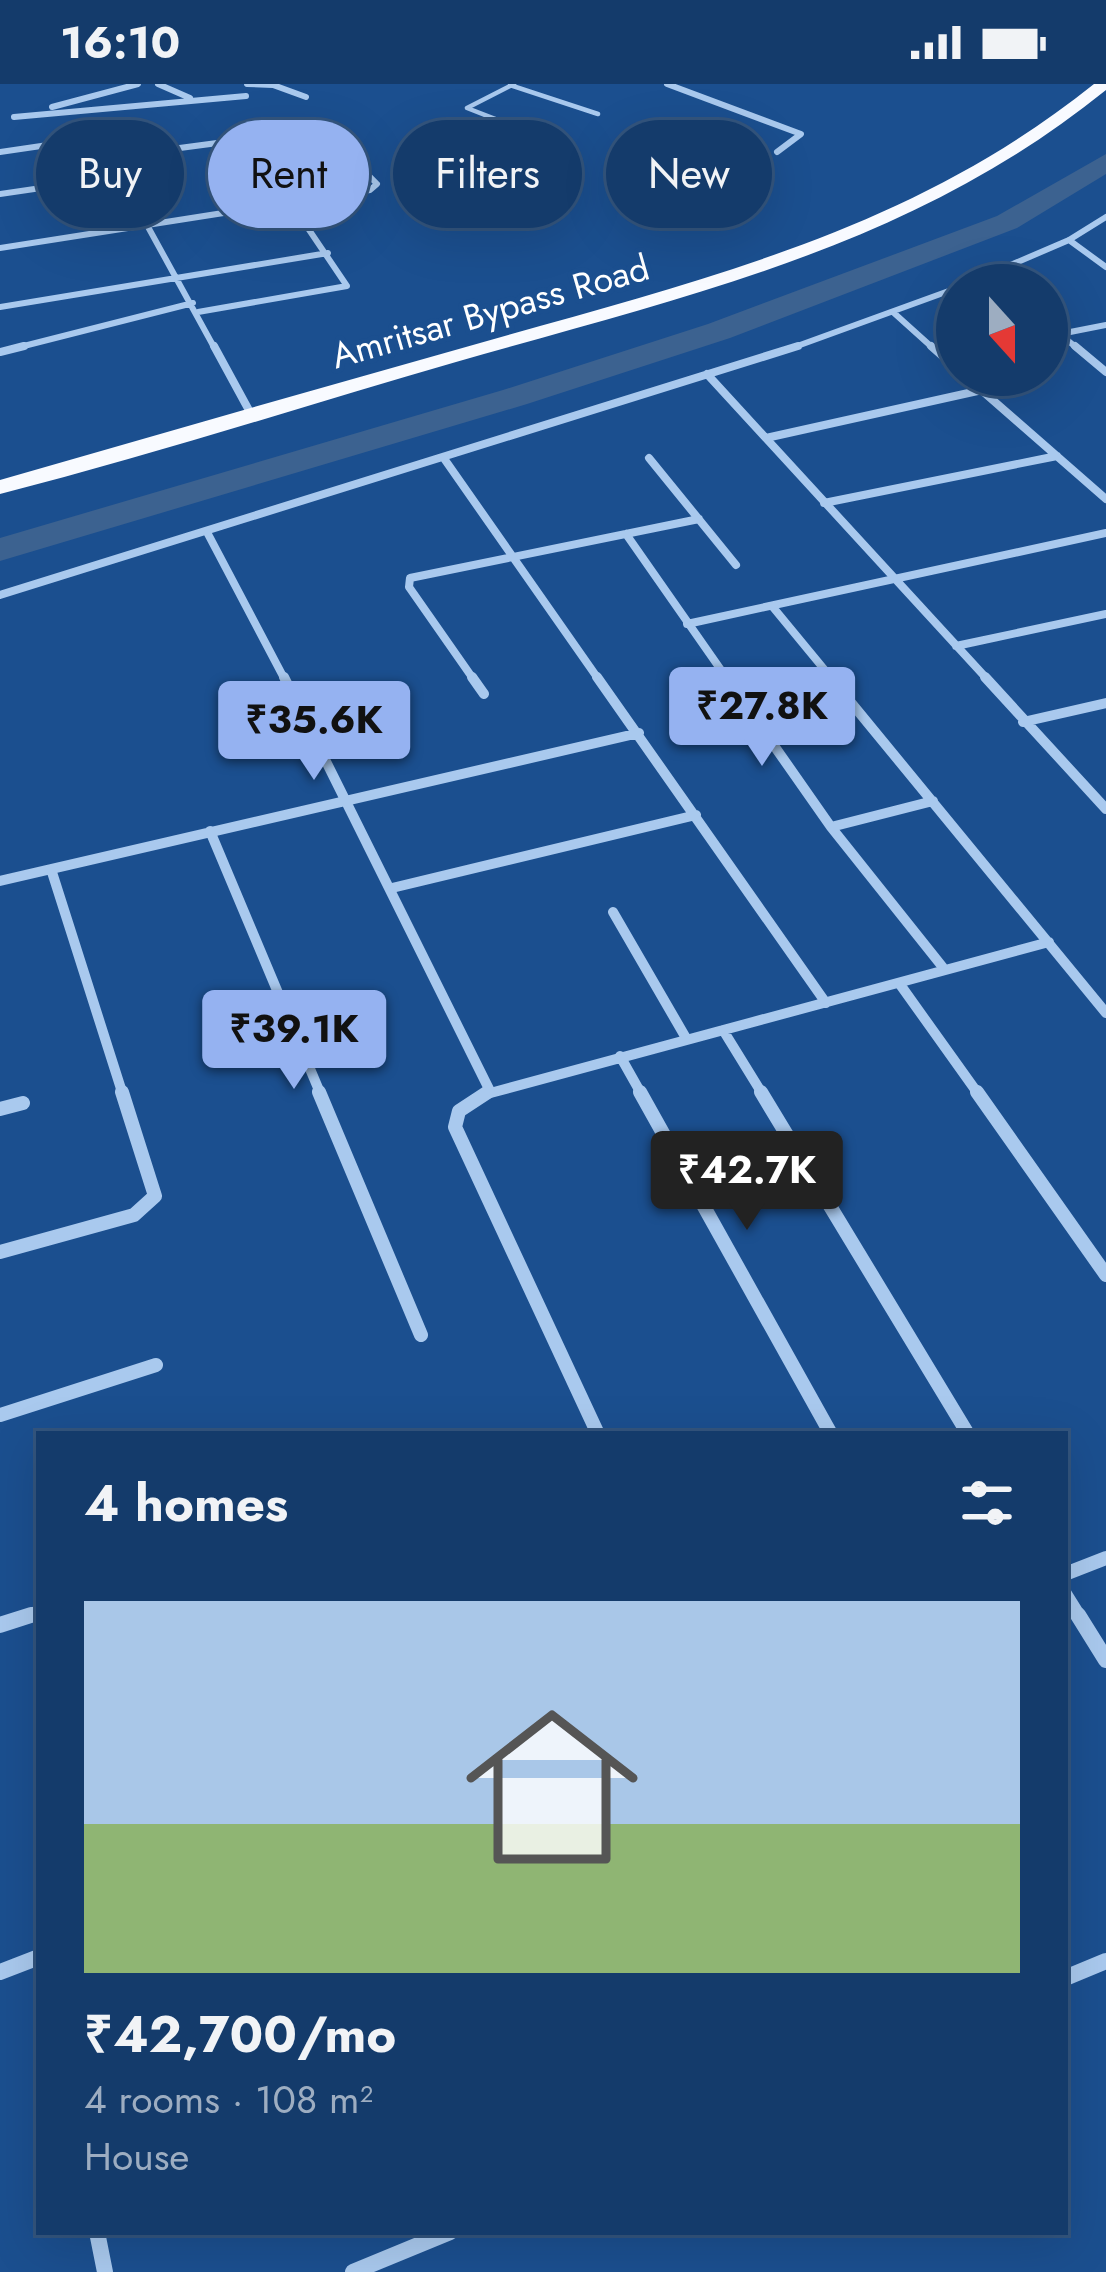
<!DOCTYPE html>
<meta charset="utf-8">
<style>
body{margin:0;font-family:Jost,sans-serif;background:#1d4271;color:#f1f3f6;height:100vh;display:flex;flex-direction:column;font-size:45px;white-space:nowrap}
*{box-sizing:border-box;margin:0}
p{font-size:39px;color:#9dadc1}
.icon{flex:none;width:66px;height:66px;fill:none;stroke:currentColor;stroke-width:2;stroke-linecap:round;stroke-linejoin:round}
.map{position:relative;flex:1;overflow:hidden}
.side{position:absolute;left:36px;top:1347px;width:1032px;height:804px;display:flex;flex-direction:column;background:#143b6b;border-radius:0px;box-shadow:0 12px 48px #0002,0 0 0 3px #33557e}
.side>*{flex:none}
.top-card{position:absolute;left:36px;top:36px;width:1035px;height:108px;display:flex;gap:24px}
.needle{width:78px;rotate:159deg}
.fabs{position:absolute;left:936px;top:180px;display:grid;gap:24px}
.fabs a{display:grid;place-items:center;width:132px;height:132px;border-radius:50%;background:#143b6b;box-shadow:0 12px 48px #0002,0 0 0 3px #33557e;font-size:60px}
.price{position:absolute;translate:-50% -102px;padding:0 27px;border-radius:12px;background:#95b2f1;color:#111;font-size:39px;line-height:78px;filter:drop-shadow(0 3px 6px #0008)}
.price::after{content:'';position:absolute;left:50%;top:72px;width:36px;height:27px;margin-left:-18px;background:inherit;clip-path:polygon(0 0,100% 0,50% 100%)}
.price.active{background:#222;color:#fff}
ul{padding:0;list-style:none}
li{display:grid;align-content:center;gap:24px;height:636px;padding:0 48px}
li span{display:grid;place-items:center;height:372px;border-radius:0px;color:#555}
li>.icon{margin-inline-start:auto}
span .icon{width:216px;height:216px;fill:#fffc;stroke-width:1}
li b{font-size:51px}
h2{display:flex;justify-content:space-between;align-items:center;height:144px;padding:0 48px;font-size:51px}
.pill{padding:0 42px;border-radius:54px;background:#143b6b;box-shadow:0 12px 48px #0002,0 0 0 3px #33557e;font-size:42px;line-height:108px}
.pill.active{background:#95b2f1;color:#111}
.status{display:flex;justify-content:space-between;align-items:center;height:84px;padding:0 60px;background:#143b6b;direction:ltr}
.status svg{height:33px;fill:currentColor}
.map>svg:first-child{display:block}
</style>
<div class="status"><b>16:10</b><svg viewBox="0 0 49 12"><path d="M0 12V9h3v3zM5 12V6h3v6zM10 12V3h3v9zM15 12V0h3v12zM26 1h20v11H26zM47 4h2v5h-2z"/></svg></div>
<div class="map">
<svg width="1106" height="2188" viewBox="0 0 1106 2188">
<rect width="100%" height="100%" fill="#1b4f8f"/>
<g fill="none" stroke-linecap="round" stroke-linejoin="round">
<path fill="#3c6290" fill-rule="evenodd" d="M 1106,70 L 1106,90 L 1017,144 L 730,254 L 527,320 L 0,477 L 0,454 L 503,306 L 708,240 L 997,132 Z"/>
<path stroke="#a9c9ee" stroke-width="4.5" d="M 514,0 L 467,24 L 544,54
M 510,1 L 598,30"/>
<path stroke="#a9c9ee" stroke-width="6" d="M 158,0 L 190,14
M 247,0 L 273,1 L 306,13
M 667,0 L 801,50 L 777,68
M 52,23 L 138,0
M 14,33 L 246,12
M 0,68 L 82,56 L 102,59 L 215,265
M 0,110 L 123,92
M 1069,156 L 1106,183
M 0,164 L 370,106 L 377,100 L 323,45 L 112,73
M 964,201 L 1069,156 L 1106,133
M 0,223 L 328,169
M 198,228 L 347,202 L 247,54
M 894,229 L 934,265
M 1047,239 L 1078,265
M 1060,250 L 1106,241
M 12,265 L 193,219
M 789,265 L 957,204"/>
<path stroke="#a9c9ee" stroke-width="8" d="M 214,262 L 251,330
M 931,262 L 957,285
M 1075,262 L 1106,288
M 0,268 L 24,262
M 707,290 L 988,596
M 964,291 L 1106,415
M 766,354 L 982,306
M 443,373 L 599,596
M 649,374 L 736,481
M 824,419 L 1057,372
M 208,450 L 285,596
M 626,450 L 728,596
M 0,511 L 798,262
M 772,522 L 833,596
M 687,540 L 1106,449
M 956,562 L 1106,530
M 474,596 L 409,503 L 410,494 L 699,435"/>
<path stroke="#a9c9ee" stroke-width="10" d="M 284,593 L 490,1007
M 472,593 L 484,610
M 597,593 L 826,919
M 726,593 L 831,743 L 945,886
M 830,593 L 1106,929
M 985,593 L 1106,725
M 1023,638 L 1106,619
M 831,743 L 933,717
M 210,747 L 321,1011
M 51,785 L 123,1011
M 0,797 L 639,649
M 392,804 L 696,731
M 613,828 L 686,954
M 899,899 L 979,1011
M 723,946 L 763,1011
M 620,972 L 642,1011
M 483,1011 L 1049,858"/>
<path stroke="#a9c9ee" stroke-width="14" d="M 319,1008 L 421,1251
M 488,1008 L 459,1027 L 455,1043 L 598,1350
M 640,1008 L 831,1350
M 761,1008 L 968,1350
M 977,1008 L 1106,1191
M 0,1025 L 23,1019
M 0,1168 L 134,1131 L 155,1112 L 122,1008
M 0,1331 L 156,1281
M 1065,1490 L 1106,1474
M 1065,1510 L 1080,1534
M 22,1534 L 39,1528"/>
<path stroke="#a9c9ee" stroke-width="16" d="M 1078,1531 L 1106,1576
M 0,1541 L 31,1531
M 0,1888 L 39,1873
M 1065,1894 L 1106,1877
M 97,2148 L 105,2188
M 353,2188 L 450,2148"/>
<path fill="#f8faff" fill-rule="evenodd" d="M 1094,0 L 1106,0 L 1106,6 C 912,163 689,211 456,278 C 304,322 153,371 0,410 L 0,396 C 160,350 320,304 480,259 C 703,195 909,148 1094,0 Z"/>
</g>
<g text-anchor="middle" stroke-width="10" stroke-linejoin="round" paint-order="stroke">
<g font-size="36" fill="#fff" stroke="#1b4f8f">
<text transform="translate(490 227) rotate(-16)" y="13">Amritsar Bypass Road</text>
</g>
</g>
</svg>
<div class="fabs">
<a><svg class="needle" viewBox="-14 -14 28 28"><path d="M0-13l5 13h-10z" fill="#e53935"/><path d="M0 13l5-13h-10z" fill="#9dadc1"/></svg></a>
</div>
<b class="price" style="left:762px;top:685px">₹27.8K</b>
<b class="price" style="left:314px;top:699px">₹35.6K</b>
<b class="price" style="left:294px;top:1008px">₹39.1K</b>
<b class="price active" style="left:747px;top:1149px">₹42.7K</b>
<div class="top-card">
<a class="pill">Buy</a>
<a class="pill active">Rent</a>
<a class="pill">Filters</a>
<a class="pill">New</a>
</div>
<section class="side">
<h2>4 homes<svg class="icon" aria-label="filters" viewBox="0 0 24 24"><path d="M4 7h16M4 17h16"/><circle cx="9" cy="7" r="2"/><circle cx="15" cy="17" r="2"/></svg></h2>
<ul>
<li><span style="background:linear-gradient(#a9c7e8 60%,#8fb573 0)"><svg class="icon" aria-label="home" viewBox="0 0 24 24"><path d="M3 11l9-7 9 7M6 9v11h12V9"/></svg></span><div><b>₹42,700/mo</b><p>4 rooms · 108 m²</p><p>House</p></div></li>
</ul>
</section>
</div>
